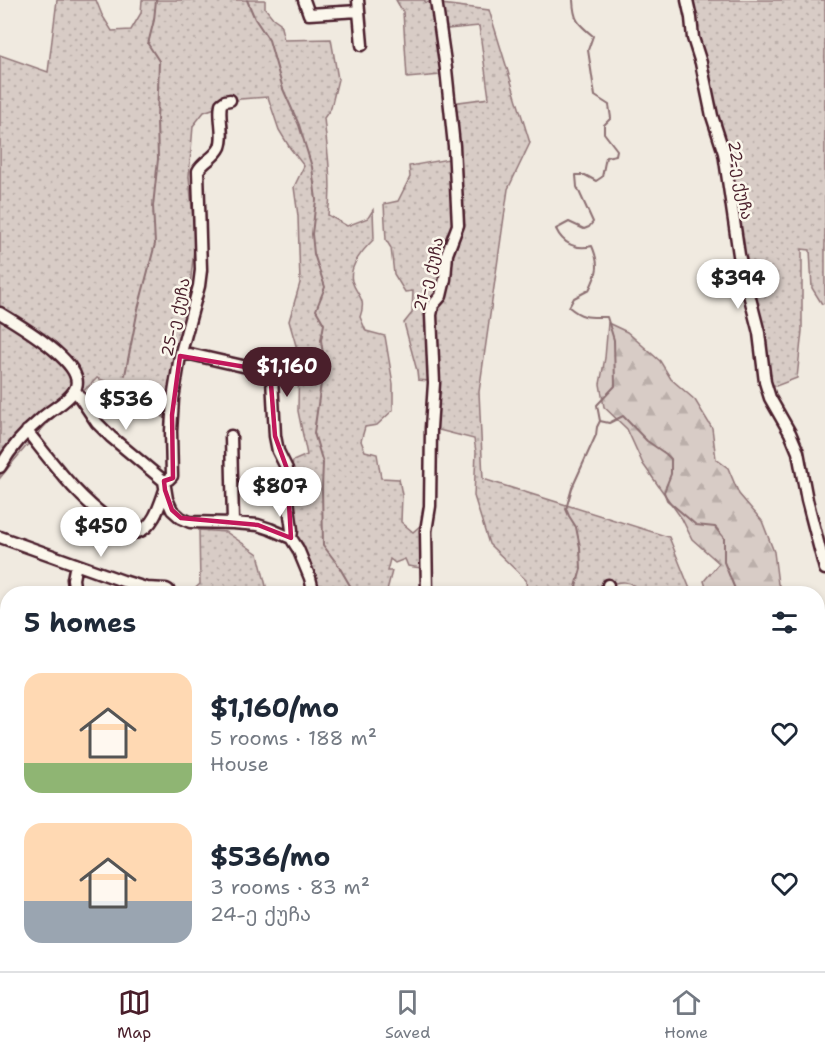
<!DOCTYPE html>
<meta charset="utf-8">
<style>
body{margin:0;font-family:"Shantell Sans","Noto Sans Georgian",sans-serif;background:#f2f2f3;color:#1f2937;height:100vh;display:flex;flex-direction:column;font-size:22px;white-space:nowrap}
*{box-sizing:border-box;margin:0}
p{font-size:20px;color:#747a83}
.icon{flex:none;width:33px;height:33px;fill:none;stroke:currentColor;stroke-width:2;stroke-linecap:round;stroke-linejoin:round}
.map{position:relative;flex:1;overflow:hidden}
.details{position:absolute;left:0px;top:586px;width:825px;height:386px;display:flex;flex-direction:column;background:#fff;border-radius:24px 24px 0 0;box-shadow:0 3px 9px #0003}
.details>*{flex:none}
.price{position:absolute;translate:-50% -51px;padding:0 14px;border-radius:21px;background:#fff;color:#222;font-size:20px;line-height:39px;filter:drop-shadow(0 2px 3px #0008)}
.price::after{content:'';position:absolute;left:50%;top:36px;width:18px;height:14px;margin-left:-9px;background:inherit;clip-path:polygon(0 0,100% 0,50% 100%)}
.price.selected{background:#4a1f2b;color:#fff}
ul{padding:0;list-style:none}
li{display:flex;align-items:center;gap:18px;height:150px;padding:0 24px}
li span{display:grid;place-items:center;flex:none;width:168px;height:120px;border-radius:18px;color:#555}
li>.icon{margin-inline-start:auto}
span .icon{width:72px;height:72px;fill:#fffc;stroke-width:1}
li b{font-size:26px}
h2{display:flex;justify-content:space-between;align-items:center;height:72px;padding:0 24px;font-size:26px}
.dock{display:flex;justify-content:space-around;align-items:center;height:84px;border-top:2px solid #e0e1e3;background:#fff;font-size:16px;color:#747a83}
.dock a{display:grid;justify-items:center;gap:3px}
.dock .selected{color:#4a1f2b}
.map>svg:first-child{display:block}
</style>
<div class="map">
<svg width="825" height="971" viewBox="0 0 825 971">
<defs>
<pattern id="grass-dots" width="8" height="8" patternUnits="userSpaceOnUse" patternTransform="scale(1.5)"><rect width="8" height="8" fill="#d8ccc6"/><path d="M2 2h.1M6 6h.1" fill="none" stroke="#bbafaa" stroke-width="1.8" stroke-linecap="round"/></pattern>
<pattern id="forest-firs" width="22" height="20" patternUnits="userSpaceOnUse" patternTransform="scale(1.5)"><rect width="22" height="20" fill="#d8ccc6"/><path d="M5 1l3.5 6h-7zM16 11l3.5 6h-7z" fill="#bbafaa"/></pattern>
</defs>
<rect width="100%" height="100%" fill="#f0eae0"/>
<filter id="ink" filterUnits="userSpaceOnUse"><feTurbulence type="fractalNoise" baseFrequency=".0167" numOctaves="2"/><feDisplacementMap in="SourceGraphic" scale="12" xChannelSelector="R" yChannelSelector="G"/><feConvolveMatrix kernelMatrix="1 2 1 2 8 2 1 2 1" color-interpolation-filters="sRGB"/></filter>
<g filter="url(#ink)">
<path fill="url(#grass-dots)" stroke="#917678" stroke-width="1.5" d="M 57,0 L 96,0 L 102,15 L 112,31 L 131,30 L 141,13 L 142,0 L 265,0 L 265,8 L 273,18 L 280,23 L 284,40 L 331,39 L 338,79 L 331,108 L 324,118 C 327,150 333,182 328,215 L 347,226 L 368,218 L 373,210 L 374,239 C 364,249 348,266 352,281 C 357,297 367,297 360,317 L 366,331 L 385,336 L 393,384 L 393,410 L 377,425 L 365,427 L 361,441 L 365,451 L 377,454 L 381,478 L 399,479 L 402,495 L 401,522 L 413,532 L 422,524 L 430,481 L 428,381 L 418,380 L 417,371 L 404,323 L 412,313 L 413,291 L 405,292 L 394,274 L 391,248 L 386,240 L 384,204 L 398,201 L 410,177 L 409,166 L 449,159 L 444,104 L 489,98 L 479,26 L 437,30 L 441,75 L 407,78 L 403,12 L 396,0 L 425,0 L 425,2 L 489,10 L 530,143 L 508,189 L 479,392 L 483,479 L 669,537 L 692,594 L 639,594 C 633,578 619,581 605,586 L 605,594 L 527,594 L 526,580 L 489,544 L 474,496 L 476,452 L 474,439 L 435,429 L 433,501 L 428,533 L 429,594 L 425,594 L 425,572 L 421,568 L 408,566 L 405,559 L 395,563 L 390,559 L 387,571 L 392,571 L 386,594 L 318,594 C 308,560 290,536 288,499 C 287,487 291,473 293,461 L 307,455 L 298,411 L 299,356 L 289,321 L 300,283 L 298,216 L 294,187 L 304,166 L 290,148 L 279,130 L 268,97 L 240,99 L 204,112 L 193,126 L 189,176 L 195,240 L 188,304 L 163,417 L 132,392 L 97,378 C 83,393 67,405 52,419 C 33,437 16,458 0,478 L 0,55 L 48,72 Z
M 691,0 L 825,0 L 825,303 L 822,304 L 812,288 L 810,250 L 802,249 L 802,331 L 797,378 L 776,386 L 769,383 L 767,353 L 741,243 L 710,93 L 697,42 Z
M 199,530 L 226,532 L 258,554 L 268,594 L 189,594 L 200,584 Z
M 7,899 L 8,964 L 206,965 L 196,971 L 0,971 L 0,901 Z"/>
<path fill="url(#forest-firs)" stroke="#917678" stroke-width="1.5" d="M 608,323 L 627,332 L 660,361 L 671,379 L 695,400 L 712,428 L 716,459 L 728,468 L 739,494 L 762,521 L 774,552 L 778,584 L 789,594 L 708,594 L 704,581 L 719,563 L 692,539 L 682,519 L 643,464 L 627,429 L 604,407 L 600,384 L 605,358 Z
M 818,794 L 825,815 L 825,971 L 774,971 L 773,965 L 818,964 Z
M 304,965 L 456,964 L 456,965 L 455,971 L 389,971 L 372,969 L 370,971 L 300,971 Z"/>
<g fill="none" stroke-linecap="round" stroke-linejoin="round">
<path stroke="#8c6f72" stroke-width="2" d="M 247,0 L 255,19 L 269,40 L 283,89 L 299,125 L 312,167 L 316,200 L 312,234 L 314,254 L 325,287 L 316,310 L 324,324 L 321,340 L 324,362 L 314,433 L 323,463 L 322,488 L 323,545 L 338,565 L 355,594
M 573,0 C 574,20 577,23 593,36 L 588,50 L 595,96 L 609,105 L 611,118 L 604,125 L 604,133 L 617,150 L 616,155 L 606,157 L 602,177 L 596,181 L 585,175 L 576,175 L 577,187 L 593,222 L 589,227 L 584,229 L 569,222 L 556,229 C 563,244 576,250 592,246 C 600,265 598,272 589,290 L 574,298 L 569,307 C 583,319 590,317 607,317 L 614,340 L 615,386 L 597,405 L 600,421 L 609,423 L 623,416 L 647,441 L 666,454 L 671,459 L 671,474 L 664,492 L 667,500 L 696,525 L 715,527 L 724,538 L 724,562 L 737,594
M 125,375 L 138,309 L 155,244 L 153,206 L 158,159 L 157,120 L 159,61 L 148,44 L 154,20 L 156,0
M 574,594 L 581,569 L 580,547 L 576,527 L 569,516 L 566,509 L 572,488 L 596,435 L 597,427 L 600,421
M 798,964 L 799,971"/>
<defs>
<path id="minor" d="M 304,0 L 309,14 L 359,11
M 358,0 L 362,45
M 687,0 L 691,18 L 693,38 L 701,63 L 712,116 L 724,153 L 739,255 L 759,333 L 765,382 L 770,398 L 790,433 L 798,452 L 807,500 L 825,569
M 0,313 C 17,324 92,366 74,391 C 67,402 52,409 42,418 C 25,432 11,448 0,467
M 180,356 L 190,354 L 247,367 L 264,367 L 270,371 L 272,378 L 275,436 L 278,451 L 287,469 L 288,500 L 292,530 L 291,538
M 75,390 L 97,423 L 111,437 L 164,481 L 167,499 L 172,510 L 181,518 L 190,522 L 233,523 L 258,525 L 270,529 L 291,538 L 298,549 L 310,578 L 314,594
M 27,431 C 54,465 80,501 117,525 C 123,529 131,535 138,532 C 154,527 160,504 165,490
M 231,436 L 233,523
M 164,481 L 169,479 L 172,476 L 171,431 L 173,399 L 180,356 L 199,286 L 201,270 L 198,171 C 203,161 215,158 220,147 C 225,134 218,118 221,104 L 225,101 L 230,100
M 0,537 L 123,581 L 146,588 L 166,589 L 168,590 L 167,594
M 75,594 L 73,579 L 76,564
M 427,594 L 426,531 L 430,506 L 431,428 L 434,383 L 431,315 L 433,305 L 441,296 L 445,279 L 447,254 L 458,225 L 454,146 L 446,69 L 436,0
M 607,594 L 608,585
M 0,649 L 8,647
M 0,892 L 8,889
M 483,964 L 494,971
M 228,971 L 237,964"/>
</defs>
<use href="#minor" stroke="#4a1f2b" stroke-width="15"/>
<use href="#minor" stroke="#fbf7ec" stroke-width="10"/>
</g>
</g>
<path fill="none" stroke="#c2185b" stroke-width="4.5" stroke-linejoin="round" d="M 180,356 L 270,371 L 275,436 L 287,469 L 291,538 L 258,525 L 181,518 L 172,510 L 165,490 L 164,481 L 173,478 L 172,415 Z"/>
<g text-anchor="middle" stroke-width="5" stroke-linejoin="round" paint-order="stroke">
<g font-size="16" fill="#4a1f2b" stroke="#fbf7ec">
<text transform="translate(741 180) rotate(80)" y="6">22-ე ქუჩა</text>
<text transform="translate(428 274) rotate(-75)" y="6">21-ე ქუჩა</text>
<text transform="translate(175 317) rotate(-77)" y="6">25-ე ქუჩა</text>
</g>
</g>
</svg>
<b class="price" style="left:738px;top:310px">$394</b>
<b class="price selected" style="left:287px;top:398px">$1,160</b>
<b class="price" style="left:126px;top:431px">$536</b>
<b class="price" style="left:280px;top:518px">$807</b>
<b class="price" style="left:101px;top:558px">$450</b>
<section class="details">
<h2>5 homes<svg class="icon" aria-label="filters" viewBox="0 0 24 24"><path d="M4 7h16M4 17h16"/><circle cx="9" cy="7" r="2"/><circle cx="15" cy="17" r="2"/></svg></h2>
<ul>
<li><span style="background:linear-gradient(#ffd9b3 75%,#8fb573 0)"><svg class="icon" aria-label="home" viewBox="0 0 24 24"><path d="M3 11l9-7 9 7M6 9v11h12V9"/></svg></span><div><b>$1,160/mo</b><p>5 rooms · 188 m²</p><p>House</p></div><svg class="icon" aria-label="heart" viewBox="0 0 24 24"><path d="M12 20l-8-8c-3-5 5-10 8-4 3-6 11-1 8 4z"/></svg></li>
<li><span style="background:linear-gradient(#ffd9b3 65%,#9aa5b1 0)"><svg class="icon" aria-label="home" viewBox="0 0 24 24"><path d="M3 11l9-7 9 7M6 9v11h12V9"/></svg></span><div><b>$536/mo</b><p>3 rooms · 83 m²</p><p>24-ე ქუჩა</p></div><svg class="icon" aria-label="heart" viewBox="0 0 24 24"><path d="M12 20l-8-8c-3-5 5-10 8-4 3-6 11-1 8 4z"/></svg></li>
</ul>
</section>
</div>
<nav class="dock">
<a class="selected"><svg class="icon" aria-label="map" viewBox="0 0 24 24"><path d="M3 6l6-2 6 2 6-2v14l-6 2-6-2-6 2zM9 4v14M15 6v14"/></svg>Map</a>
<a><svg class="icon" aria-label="saved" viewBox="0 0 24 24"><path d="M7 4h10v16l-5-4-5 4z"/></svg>Saved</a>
<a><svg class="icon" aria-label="home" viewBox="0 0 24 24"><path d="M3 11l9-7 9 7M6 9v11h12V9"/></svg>Home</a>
</nav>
